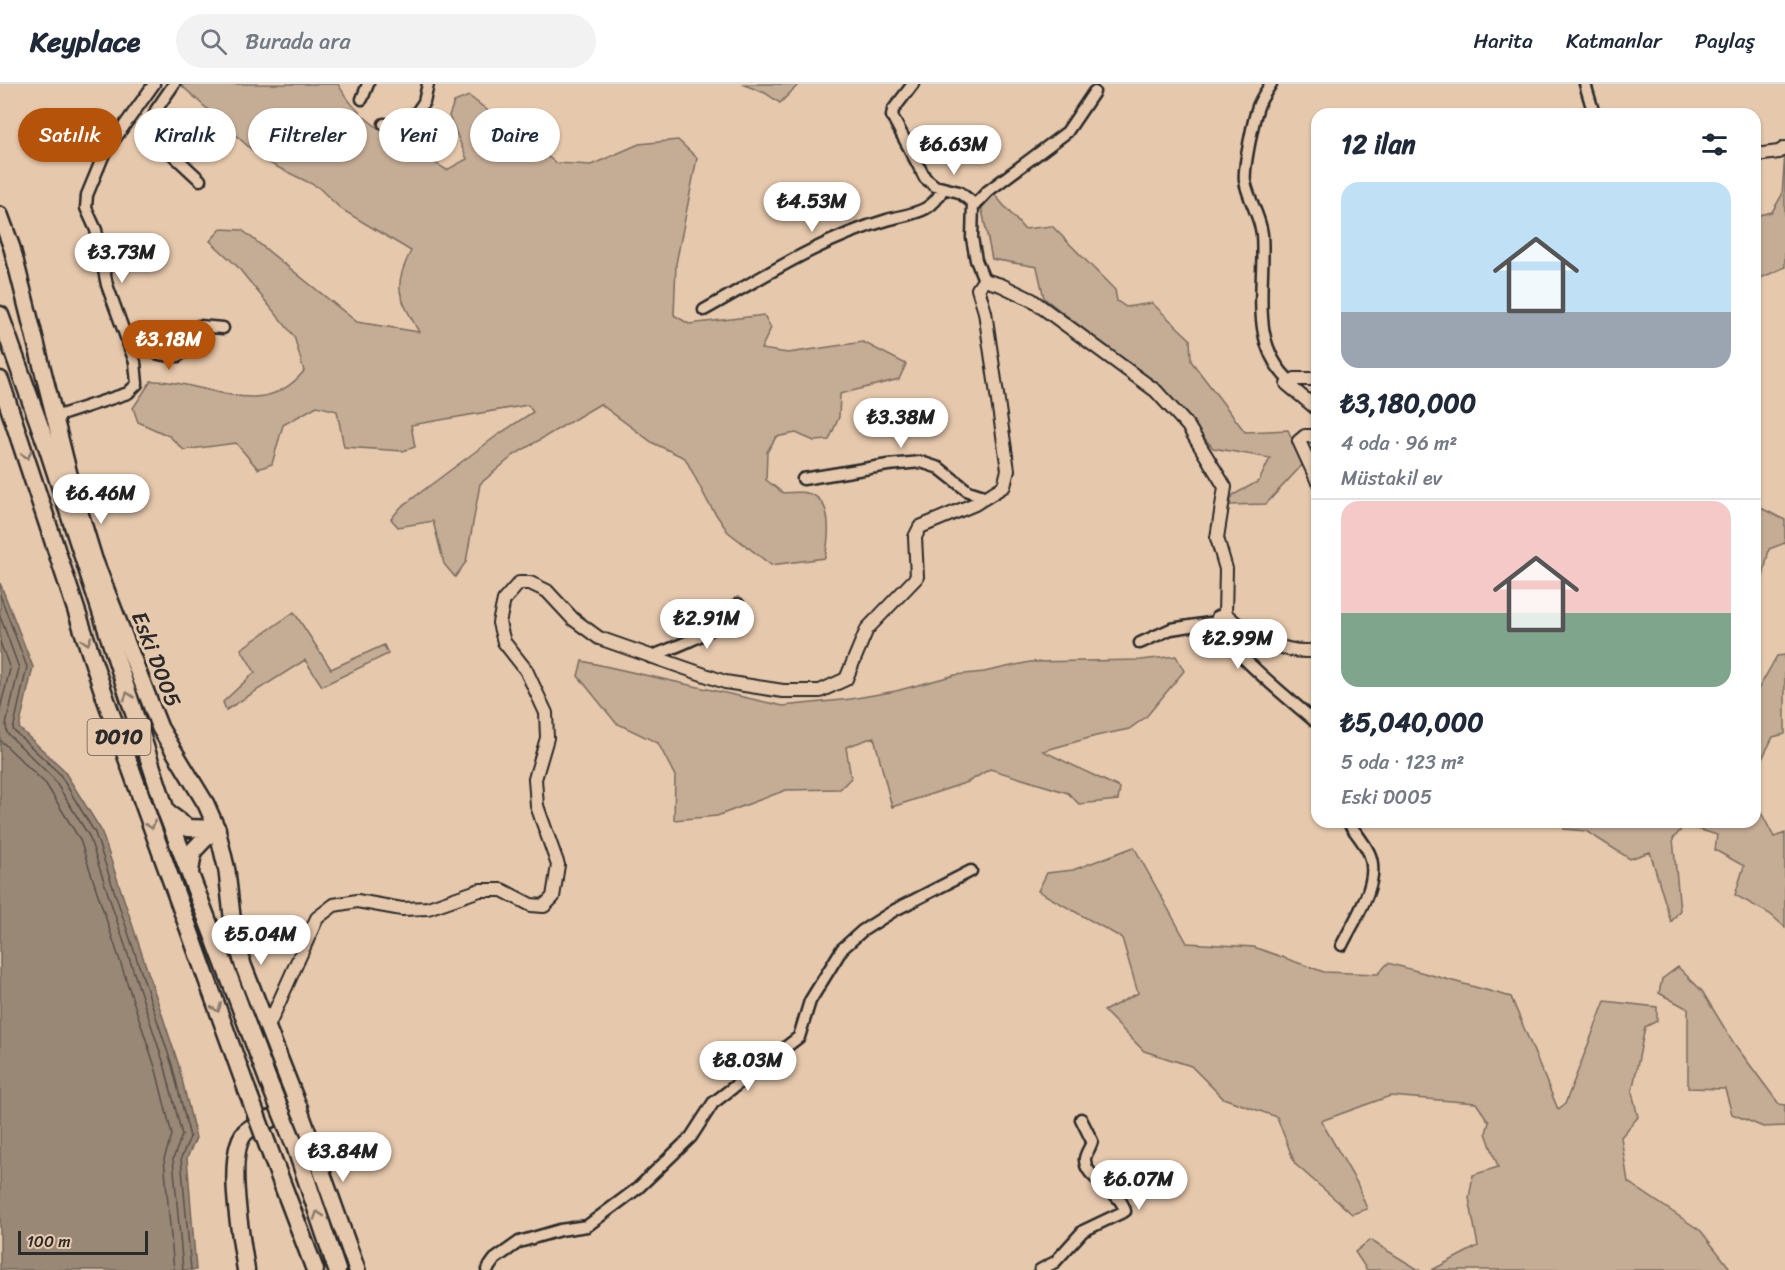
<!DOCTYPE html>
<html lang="tr">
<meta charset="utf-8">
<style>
body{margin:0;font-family:Sriracha,sans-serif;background:#f2f2f3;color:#1f2937;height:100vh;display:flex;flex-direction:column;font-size:22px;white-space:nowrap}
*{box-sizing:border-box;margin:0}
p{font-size:20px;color:#747a83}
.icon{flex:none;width:33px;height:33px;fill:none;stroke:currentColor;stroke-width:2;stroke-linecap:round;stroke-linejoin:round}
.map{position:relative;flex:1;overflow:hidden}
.panel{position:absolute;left:1311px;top:24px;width:450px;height:720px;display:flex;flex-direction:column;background:#fff;border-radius:18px;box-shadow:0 2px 4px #0004}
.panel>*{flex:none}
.top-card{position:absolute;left:18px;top:24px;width:570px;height:54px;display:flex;gap:12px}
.scale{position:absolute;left:18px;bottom:15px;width:130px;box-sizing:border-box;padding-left:6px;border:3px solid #2b2b2b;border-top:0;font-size:16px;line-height:21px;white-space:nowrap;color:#2b2b2b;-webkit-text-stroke:4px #e6c8ac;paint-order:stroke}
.price{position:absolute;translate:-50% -51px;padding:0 14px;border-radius:21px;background:#fff;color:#222;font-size:20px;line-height:39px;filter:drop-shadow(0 2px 3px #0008)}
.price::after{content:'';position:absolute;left:50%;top:36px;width:18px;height:14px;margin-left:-9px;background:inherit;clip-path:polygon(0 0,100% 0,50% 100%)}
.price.selected{background:#b45309;color:#fff}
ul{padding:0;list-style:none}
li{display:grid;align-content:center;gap:12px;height:318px;padding:0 30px}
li+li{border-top:2px solid #e0e1e3}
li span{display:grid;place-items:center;height:186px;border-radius:18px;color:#555}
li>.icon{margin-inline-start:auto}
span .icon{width:108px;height:108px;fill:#fffc;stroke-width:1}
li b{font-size:26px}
h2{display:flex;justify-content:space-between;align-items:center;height:72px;padding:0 30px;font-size:26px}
.tag{padding:0 21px;border-radius:27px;background:#fff;box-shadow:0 2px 4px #0004;font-size:21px;line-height:54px}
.tag.selected{background:#b45309;color:#fff}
header{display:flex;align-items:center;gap:36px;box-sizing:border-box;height:84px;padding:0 30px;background:#fff;border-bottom:2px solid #e0e1e3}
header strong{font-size:28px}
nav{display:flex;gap:33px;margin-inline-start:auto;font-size:21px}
.search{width:420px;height:54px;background:#f2f2f3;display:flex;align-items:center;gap:15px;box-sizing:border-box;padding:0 21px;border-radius:33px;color:#747a83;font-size:22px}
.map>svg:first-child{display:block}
</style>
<header>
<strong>Keyplace</strong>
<div class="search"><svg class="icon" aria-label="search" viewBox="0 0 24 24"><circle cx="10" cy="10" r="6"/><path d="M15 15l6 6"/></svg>Burada ara</div>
<nav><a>Harita</a><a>Katmanlar</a><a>Paylaş</a></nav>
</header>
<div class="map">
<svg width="1785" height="1186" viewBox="0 0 1785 1186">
<rect width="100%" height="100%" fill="#e6c8ac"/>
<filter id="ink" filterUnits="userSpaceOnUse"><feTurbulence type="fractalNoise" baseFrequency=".0167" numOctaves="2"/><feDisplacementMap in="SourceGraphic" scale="12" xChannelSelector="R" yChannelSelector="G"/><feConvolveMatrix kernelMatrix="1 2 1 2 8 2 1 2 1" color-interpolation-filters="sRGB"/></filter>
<g filter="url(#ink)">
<path fill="#c4ac95" stroke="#786c60" stroke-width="1.5" d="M 180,0 L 338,0 C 360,42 409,63 447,86 L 467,75 L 449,32 L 454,18 L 469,12 L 556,79 L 591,81 L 639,60 L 678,56 L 697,74 L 676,180 L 674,231 L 689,240 L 764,231 L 771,244 L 761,265 L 788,269 L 863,258 L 906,280 L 899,295 L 840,310 L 839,333 L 829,356 L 814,357 L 796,349 L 776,353 L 767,368 L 766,396 L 783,409 C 790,409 800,407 807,409 C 835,415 829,454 825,474 L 771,481 L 728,448 L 709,420 L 685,374 L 653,359 L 600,320 L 514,371 L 480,400 L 466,478 L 455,493 L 444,480 L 433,437 L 398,443 L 391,435 L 401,423 L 499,350 L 533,328 L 528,321 L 411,341 L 415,363 L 403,367 L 344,363 L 337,327 L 317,322 L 283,341 L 272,380 L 258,385 L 236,359 L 184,366 L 169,352 L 138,338 L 133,324 L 151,297 C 204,295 262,340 304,287 L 294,252 L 236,181 L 210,157 L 221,145 L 242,146 L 357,238 L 419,248 C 400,213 391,205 411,167 L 341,125 L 318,103 L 263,76 Z
M 742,0 L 799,0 L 780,19 L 765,9 Z
M 1785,69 L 1785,183 L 1761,194 L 1755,192 L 1755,132 L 1772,128 L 1782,111 Z
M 994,110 L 1024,145 L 1052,142 L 1115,206 L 1117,217 L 1126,223 L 1152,219 L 1190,255 L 1191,277 L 1245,348 L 1288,346 L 1303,380 L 1266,420 L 1229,421 L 1233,411 L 1259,397 L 1270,374 L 1213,364 L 1167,310 L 1044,214 L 1037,183 L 992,175 L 981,121 Z
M 1755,421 L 1785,436 L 1785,459 L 1769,465 L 1757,521 L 1755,521 Z
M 294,528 L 331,585 L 384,561 L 388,570 L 322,602 L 305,576 L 226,626 L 223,618 L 255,588 L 241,565 Z
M 1785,571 L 1785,650 L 1773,653 L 1755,689 L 1755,611 L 1777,572 Z
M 1176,572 L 1184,587 L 1146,633 L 1129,645 L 1096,652 L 1043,667 L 1120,704 L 1118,716 L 1079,720 L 1068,709 L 990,685 L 968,698 L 892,723 L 874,653 L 846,663 L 851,694 L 840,705 L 786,706 L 717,732 L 674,736 L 675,692 L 658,659 L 616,639 L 578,592 L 582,577 L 783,622 L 851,615 L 896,607 L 955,591 L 984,588 L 1030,578 L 1141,576 Z
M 1755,717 L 1774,753 L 1785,749 L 1785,843 L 1770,830 L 1735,811 L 1744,782 L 1715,766 L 1717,751 L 1685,741 L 1673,755 L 1680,826 L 1671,838 L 1650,768 L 1630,775 L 1586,747 L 1564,745 L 1565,738 L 1755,738 Z
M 1134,763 L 1187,859 L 1254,863 L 1324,888 L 1378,890 L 1388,879 L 1511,913 L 1558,1025 L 1565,1020 L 1605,917 L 1657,923 L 1657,937 L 1645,943 L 1632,1008 L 1638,1033 L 1621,1053 L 1628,1098 L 1701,1147 L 1729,1183 L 1728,1186 L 1432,1186 L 1478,1162 L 1469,1114 L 1473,1091 L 1498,1083 L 1486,1049 L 1489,1038 L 1476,1019 L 1390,1012 L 1321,1037 L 1357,1099 L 1367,1125 L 1352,1130 L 1295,1080 L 1277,1033 L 1223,1014 L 1191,982 L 1144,967 L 1104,927 L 1138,909 L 1122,854 L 1038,807 L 1047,789 L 1073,786 Z
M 1678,883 L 1702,907 L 1733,958 L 1779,1020 L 1785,1021 L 1785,1042 L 1763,1043 L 1732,1030 L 1725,1005 L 1688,1004 L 1688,925 L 1659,909 L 1662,895 Z
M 1370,1156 L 1419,1186 L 1367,1186 L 1355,1168 Z"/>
<path fill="#9a8877" stroke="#6e6359" stroke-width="1.5" d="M 0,499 L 33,583 L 19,644 L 63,685 L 101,746 L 178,979 L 196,1054 L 187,1074 L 196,1186 L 0,1186 Z"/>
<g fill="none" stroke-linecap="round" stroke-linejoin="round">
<path stroke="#575049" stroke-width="1.5" d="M 0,511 L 27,583 L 13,646 L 59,689 L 95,749 L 172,981 L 190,1053 L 181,1074 L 191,1186
M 0,532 L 19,584 L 6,641 L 7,649 L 53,694 L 89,752 L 165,983 L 182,1051 L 173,1075 L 183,1186
M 0,558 L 10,585 L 0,625
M 0,656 L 46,700 L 80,756 L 156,986 L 172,1051 L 164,1075 L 174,1186"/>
<defs>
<path id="minor" d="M 174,0 L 156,26 L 152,38 L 170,68 L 200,96
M 913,0 L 893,26 L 892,32 L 925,94 L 935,102 L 959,108 L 973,119 L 972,154 L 976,176 L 984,196
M 1271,0 C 1267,6 1262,13 1259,20 C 1254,32 1243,85 1245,97 C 1248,115 1260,132 1262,150 C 1266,200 1247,259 1291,298
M 1585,0 L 1594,30
M 362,15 L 368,0
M 384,40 L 406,44 L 424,18 L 428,0
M 973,123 L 988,107 L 1067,48 L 1094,8
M 704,226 C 763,193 821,155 887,136 C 911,129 932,130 943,104
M 127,249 C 142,265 154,272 178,272 L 186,266 L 199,242 L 223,244
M 55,333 L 128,309 L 137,300 L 135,278 L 107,201 L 96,146 L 86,124 L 87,111 L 104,70 L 154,0
M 803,395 L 888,381 L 921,378 L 939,384 L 968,407 L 987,413
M 1225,530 L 1217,533 C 1211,554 1299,623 1317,639
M 1140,559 L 1171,545 L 1216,538
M 650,573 C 689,557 709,553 738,520
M 1342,861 C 1354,836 1382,797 1369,769 C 1364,758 1355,748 1348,738
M 487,1186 L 495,1175 L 519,1158 L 560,1146 L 587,1142 L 638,1104 L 691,1053 L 713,1019 L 799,953 L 810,917 L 842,865 L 862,847 L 895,826 L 971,787
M 1040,1186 L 1055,1178 L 1083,1147 L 1125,1127 C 1120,1105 1084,1095 1085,1075 C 1085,1070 1091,1063 1092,1057 L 1081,1035"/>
<path id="tertiary" d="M 1755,71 L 1779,68 L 1785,64
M 1317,295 L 1295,295 L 1287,300 L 1317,325
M 1317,352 L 1305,352 L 1299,357 L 1317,396
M 267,945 L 317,834 L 334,821 L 357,817 L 402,825 L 428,824 L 480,806 L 502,806 L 531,821 L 544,822 L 553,813 L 558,781 L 537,722 L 535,695 L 547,654 L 546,629 L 526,586 L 504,558 L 499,539 L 504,516 L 519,499 L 530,499 L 547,507 L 573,535 L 599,554 L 725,598 L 783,607 L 820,607 L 846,595 L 867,545 L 917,493 L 915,453 L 920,443 L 975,420 L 1004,402 L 1008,386 L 985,228 L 978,205 L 984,196 L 1001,201 L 1032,216 L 1156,307 L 1188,342 L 1225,403 L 1217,454 L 1226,485 L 1225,530 C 1248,551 1286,572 1317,566"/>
<path id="secondary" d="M 0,131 L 12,164 L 73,406 L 94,475 L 160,644 L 206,720 L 217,745 L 227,787 L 233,841 L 243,881 L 299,1024 L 357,1186"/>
<path id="trunk" d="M 0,231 L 48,365 L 166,727 L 268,996
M 0,296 L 106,616 L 247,1006
M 166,728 L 188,744 L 217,745
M 190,788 L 193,767 L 212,747
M 295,1062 L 337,1186
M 272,1073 L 315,1186
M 246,1186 C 242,1159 223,1063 248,1046 C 262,1036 283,1031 299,1024"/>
</defs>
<use href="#minor" stroke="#2b2b2b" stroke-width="15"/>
<use href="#tertiary" stroke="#2b2b2b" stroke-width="16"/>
<use href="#secondary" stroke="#2b2b2b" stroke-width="20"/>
<use href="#trunk" stroke="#2b2b2b" stroke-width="21"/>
<use href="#minor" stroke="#e6c8ac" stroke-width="10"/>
<use href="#tertiary" stroke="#e6c8ac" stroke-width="12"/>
<use href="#secondary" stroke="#e6c8ac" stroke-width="15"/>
<use href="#trunk" stroke="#e6c8ac" stroke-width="16"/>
<defs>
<path id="trunk-bridge" d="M 268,996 L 295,1062
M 247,1006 L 272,1073"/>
</defs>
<use href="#trunk-bridge" stroke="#2b2b2b" stroke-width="21" stroke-linecap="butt"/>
<use href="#trunk-bridge" stroke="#e6c8ac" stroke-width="16"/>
</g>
<defs><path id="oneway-chevron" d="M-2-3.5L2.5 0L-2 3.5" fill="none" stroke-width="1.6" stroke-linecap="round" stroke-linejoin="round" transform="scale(1.5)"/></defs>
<g stroke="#887a6c">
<use href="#oneway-chevron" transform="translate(27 371) rotate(71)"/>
<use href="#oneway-chevron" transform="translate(87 557) rotate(72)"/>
<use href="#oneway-chevron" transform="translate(128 612) rotate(-108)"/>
<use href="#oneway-chevron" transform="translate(151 741) rotate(70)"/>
<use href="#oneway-chevron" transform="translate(217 924) rotate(70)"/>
<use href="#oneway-chevron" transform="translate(318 1131) rotate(-109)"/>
</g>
</g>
<g text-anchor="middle" stroke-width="6" stroke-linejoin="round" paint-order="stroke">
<rect fill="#e6c8ac" stroke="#635a52" stroke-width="1.5" x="87.5" y="635" width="63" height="36" rx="4.5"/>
<g font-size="21" font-weight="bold" fill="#2b2b2b">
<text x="119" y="660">D010</text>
</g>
<g font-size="22" fill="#2b2b2b" stroke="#e6c8ac">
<text transform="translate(157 575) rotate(69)" y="8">Eski D005</text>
</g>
</g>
</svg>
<div class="scale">100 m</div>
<b class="price" style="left:954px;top:92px">₺6.63M</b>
<b class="price" style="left:812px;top:149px">₺4.53M</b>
<b class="price" style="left:122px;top:200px">₺3.73M</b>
<b class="price selected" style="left:169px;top:287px">₺3.18M</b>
<b class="price" style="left:901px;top:365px">₺3.38M</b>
<b class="price" style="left:101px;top:441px">₺6.46M</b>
<b class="price" style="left:707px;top:566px">₺2.91M</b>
<b class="price" style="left:1238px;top:586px">₺2.99M</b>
<b class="price" style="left:261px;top:882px">₺5.04M</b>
<b class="price" style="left:748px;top:1008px">₺8.03M</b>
<b class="price" style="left:343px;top:1099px">₺3.84M</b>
<b class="price" style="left:1139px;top:1127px">₺6.07M</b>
<div class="top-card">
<a class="tag selected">Satılık</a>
<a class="tag">Kiralık</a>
<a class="tag">Filtreler</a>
<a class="tag">Yeni</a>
<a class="tag">Daire</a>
</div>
<section class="panel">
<h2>12 ilan<svg class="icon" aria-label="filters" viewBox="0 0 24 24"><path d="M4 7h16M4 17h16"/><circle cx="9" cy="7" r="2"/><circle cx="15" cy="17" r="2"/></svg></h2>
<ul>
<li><span style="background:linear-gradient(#bfe0f5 70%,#9aa5b1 0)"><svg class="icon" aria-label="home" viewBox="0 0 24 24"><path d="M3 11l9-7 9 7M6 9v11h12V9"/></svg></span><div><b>₺3,180,000</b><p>4 oda · 96 m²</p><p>Müstakil ev</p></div></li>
<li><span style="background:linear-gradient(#f6c9c9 60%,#7fa58c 0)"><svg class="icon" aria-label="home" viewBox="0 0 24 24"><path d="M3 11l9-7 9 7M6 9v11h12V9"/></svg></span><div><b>₺5,040,000</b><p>5 oda · 123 m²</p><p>Eski D005</p></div></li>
</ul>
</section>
</div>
